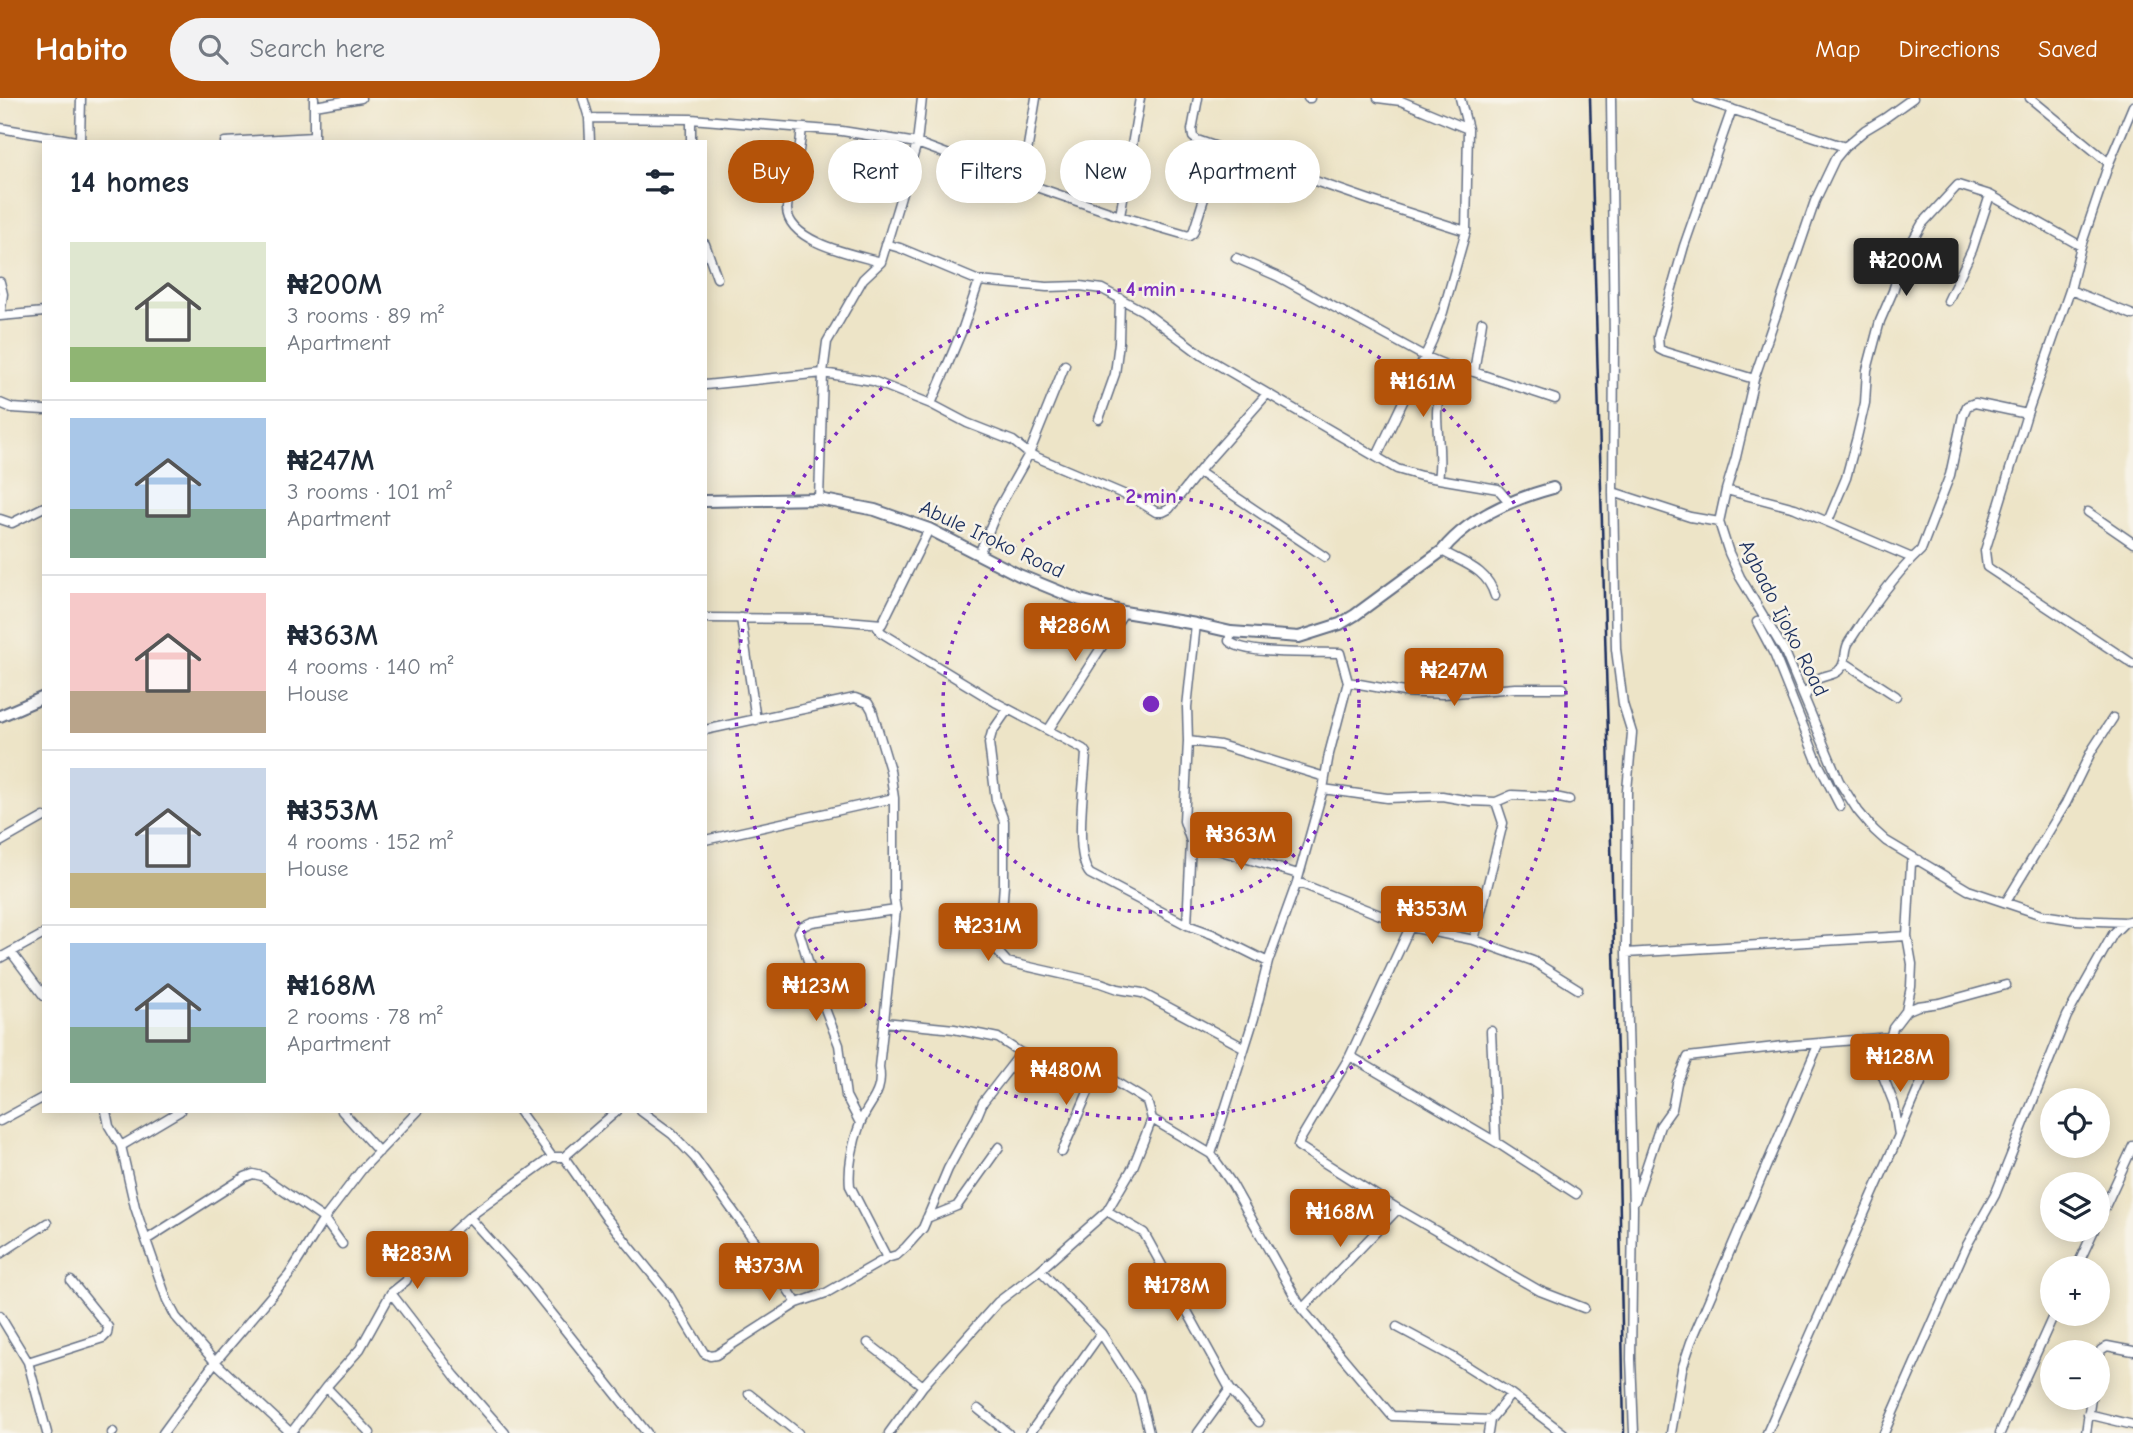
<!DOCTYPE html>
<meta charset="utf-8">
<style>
body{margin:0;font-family:"Comic Neue",sans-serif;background:#f2f2f3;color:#1f2937;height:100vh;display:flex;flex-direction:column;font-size:26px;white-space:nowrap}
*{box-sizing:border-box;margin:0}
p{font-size:23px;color:#747a83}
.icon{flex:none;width:38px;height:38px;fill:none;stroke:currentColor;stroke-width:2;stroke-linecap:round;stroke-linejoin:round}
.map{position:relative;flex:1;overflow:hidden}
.side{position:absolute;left:42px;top:42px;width:665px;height:973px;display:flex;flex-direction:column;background:#fff;border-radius:0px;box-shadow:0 4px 18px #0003}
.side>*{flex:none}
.hud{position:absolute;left:728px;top:42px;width:665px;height:63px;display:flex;gap:14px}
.tools{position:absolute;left:2040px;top:990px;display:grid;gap:14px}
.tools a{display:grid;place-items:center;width:70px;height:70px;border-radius:50%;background:#fff;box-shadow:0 4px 18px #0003;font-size:35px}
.price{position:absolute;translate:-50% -60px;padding:0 16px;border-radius:7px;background:#b45309;color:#fff;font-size:23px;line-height:46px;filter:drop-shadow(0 2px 4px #0008)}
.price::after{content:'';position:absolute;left:50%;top:42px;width:21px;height:16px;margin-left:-10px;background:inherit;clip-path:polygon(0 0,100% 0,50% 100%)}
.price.current{background:#222;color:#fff}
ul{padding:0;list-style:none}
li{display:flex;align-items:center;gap:21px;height:175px;padding:0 28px}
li+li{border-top:2px solid #e0e1e3}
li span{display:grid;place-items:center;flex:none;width:196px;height:140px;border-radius:0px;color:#555}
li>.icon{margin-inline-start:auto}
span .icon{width:84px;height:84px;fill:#fffc;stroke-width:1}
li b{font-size:30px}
h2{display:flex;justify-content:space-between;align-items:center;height:84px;padding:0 28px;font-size:30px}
.tag{padding:0 24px;border-radius:32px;background:#fff;box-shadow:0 4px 18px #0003;font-size:24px;line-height:63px}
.tag.current{background:#b45309;color:#fff}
header{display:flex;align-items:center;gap:42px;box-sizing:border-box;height:98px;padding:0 35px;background:#b45309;color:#fff}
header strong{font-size:33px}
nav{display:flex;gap:38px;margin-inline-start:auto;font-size:24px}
.search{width:490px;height:63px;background:#f2f2f3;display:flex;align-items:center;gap:18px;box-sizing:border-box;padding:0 24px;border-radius:38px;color:#747a83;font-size:26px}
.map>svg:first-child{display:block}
</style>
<header>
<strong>Habito</strong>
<div class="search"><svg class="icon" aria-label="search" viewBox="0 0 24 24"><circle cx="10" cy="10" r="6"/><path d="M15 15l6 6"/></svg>Search here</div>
<nav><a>Map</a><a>Directions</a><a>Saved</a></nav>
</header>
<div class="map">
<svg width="2133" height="1335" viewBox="0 0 2133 1335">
<rect width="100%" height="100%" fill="#f7f3e8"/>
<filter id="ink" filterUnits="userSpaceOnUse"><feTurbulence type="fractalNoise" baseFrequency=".0143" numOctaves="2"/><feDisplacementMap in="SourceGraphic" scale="14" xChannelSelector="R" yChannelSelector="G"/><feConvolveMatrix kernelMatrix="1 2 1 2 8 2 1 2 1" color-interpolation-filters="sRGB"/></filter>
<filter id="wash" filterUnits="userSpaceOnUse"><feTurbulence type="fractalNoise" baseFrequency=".00686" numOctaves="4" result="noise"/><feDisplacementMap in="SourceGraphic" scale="28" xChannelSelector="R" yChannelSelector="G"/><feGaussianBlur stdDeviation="1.57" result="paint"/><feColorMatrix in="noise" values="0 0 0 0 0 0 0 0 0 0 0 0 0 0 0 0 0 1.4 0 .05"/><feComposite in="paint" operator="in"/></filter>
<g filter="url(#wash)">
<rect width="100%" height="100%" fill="#ede4c7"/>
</g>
<g filter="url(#ink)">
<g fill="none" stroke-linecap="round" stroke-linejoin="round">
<defs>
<path id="minor" d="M 314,0 L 314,42
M 583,0 L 589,20 L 590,44
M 1198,0 L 1192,32 L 1193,39 L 1197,42 L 1384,107 L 1466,133
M 1308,0 L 1310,0
M 1378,0 L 1401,3 L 1468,31
M 1611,0 L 1614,244 L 1613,394 L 1616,551 L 1623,606 L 1632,635 L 1627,693 L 1626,855 L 1633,1110 L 1631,1261 L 1634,1335
M 1698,0 L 1845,49
M 1913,0 L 1885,20 L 1865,32 L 1845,49 L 1835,61 L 1815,103 L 1754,281 L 1736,359 L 1726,392 L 1719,424 L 1729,455 L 1740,479 L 1785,554 L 1839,683 L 1858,713 L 1874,732 L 1886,743 L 1968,792 L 2042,817 L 2076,822 L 2125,824 L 2133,822
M 2030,0 L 2109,65
M 315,8 L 361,0
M 2133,8 L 2109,65 L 2081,148 L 2070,192 L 2027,316 L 1985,453 L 1987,469 L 2133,566
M 1732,11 L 1684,148 L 1658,239 L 1659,251 L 1665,254 L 1754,281
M 589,20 L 691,21 L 842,33 L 917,45 L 1022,84 L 1120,118 L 1189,138 L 1193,135 L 1220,50
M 691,21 L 691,44
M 0,30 L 82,44
M 802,30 C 800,49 797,66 793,84 C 791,92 787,103 787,111 C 788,145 856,157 881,164
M 80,43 L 81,0
M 225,44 L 314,39
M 1022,84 L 1036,0
M 1120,118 L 1140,0
M 705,146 L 717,180
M 886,146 L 900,150 L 979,183 L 1047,189 L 1080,188 L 1102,191 L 1143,213 L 1203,258 L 1397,371 L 1421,378 L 1498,391 L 1510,405
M 1236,160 L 1277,178 L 1424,258 L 1446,267 L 1474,274 L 1555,301
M 0,184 L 3,196 L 0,218
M 2070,192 L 2133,217
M 1948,203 L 1972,152 L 1990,97
M 0,218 L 44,214
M 1474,274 L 1482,224
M 705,287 L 823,275 L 873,283 L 931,306 L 967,325 L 1013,343 L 1029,356 L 1135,401 L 1156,414 L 1163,414 L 1169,411 L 1205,366 L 1267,296
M 0,305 L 12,310 L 44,312
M 931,306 L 963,230 L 979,183
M 1099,321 L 1115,276 L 1119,244 L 1120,200
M 1377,358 L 1432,243 L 1443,214 L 1466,133 L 1468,31 L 1460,0
M 1199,374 L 1325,459
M 1438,381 C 1442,359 1437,338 1437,316 C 1437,299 1442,283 1446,267
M 1726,392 L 1795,410 L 1912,460
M 1613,394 L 1690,419 L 1719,424
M 819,401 L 823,275 L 827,244 L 863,181 L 881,164 L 917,45 L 922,0
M 2088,414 L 2133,445
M 0,421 L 12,425 L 44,409
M 1828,423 L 1846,380 L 1857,339 L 1865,305 L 1867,272 L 1880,223 L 1893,193 L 1904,158 L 1922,126 L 1958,87 L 1990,97 L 2081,148
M 1442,453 C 1465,466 1487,471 1495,498
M 979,456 L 998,411 L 1029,356 L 1065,267
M 705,520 L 823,521 L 882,526 L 878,530 L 882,535 L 997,605 L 1083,651 L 1086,655 C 1085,681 1073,758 1090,776 L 1187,827 L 1212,836 L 1268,864
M 741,520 L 756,622
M 1757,524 L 1775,558 L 1817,663 L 1840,708
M 882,526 L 929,431
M 1844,564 L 1896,598
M 1348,584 L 1404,594 L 1443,596 L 1515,590 L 1563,590
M 1805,599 C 1807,595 1810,588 1813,584 C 1821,576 1835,579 1841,570 C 1847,562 1844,551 1849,544 C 1867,515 1896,475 1921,452 L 1950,377 L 1963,317 L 1967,308 L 1975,305 L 2027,316
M 1008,611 L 992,634 L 989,645 L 996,702 L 1004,723 L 1004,786 L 999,855 L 1007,864 L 1101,885 L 1118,891 L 1142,895 L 1243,949
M 1049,631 L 1124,514
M 705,632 L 855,600 L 868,605 L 872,612 L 890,672 L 894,700 L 894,800 L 896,812 L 879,969 C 884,997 868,1004 860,1026 C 853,1044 848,1069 850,1088 L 887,1160
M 1188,643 L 1220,647 L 1325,679
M 1323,691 L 1387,700 L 1442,698 L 1470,703 L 1496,704 L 1512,697 L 1555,699 L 1569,702
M 705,742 L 894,700
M 0,744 L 44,719
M 1191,744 L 1298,776
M 1297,784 L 1410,829 L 1474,842 L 1533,863 L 1578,891
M 2006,804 L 2066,705 L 2092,652 L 2113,620
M 1187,827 L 1191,744 L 1184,723 L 1188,643 L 1187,609 L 1196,526
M 1410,829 L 1350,958 L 1300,1042 L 1298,1048 L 1398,1111 L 1540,1193 L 1584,1210
M 1474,842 L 1503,725 L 1496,704
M 11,854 L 44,898
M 1626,855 L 1907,838
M 0,860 L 44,836
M 1906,913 L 1918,908 L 1940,905 L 2006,887
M 884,924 L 954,931 L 998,940 L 1021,955 L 1065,972 L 1096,976 L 1114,983 L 1147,1003 L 1152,1021 L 1211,1056 L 1232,1086 L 1302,1211 L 1392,1318 L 1490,1322 L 1511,1296
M 1491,933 L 1496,1044
M 1350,958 L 1496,1044 L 1576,1096
M 106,1013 L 109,1028 L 121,1048 L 135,1109 L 146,1142 L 167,1202 L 176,1219 L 215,1264 L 291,1335
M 342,1013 L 379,1054
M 519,1013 L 552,1059 L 564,1059 L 605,1118 L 669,1197 L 704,1255 L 710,1258 L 716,1257 L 797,1205 L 826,1195 L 887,1160 L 897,1157 L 906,1149 L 923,1130 L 948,1071 L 978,1016 L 983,1004 L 1021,955
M 641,1013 L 672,1036 L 695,1060 L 764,1156 L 797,1205
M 0,1023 L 44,999
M 860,1025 L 846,998 L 839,947 L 814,882 L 799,834 L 803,828 L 812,824 L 896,812
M 1900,1034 L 1929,966
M 121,1048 L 180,1013
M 1062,1054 L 1096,976
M 1211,1056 L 1254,920 L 1268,864 L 1297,784 L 1323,691 L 1329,656 L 1348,584 L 1340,555 C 1316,554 1245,558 1229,543 L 1231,534
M 564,1059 L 617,1013
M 1635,1103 L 1660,1028 L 1672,1011 L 1677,985 L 1688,959 L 1784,948 L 1890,939
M 1107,1113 L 1144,1135 L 1230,1291 L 1259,1324
M 469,1119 L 523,1179 L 647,1335
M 927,1120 L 957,1108 L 999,1049
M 2098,1124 L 2133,1048
M 146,1142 L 245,1079 L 253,1076 L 262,1078 L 324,1121 L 342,1146
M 0,1156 L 47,1125
M 2076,1171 L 2094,1132
M 1040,1172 L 1101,1235 L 1139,1294 L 1149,1335
M 391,1195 L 455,1278 L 505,1335
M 1302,1211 L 1398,1111
M 0,1218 L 28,1264 L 47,1335
M 1397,1229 L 1451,1258 L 1511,1296 L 1563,1335
M 868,1245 L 923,1288
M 28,1264 L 103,1240 L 107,1236 L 108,1229 L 71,1183
M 2098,1265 L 2101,1252 L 2107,1248 L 2133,1253
M 326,1289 L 370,1335
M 749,1296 L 798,1335
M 978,1311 L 1008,1335
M 2088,1316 L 2133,1327
M 112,1335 L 113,1334
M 163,1335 L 215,1264 L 289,1177 L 324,1121 L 363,1070 L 418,1013
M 291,1335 L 326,1289 L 360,1251 L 391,1195 L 406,1183 L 412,1171 L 469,1119 L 552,1059
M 889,1335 L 923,1288 L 998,1204 L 1040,1172 L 1107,1113 L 1133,1069 L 1152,1021
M 1030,1335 L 1101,1235
M 1198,1335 L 1230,1291
M 1488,1335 L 1490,1322
M 1671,1335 L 1682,1271 L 1691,1244 L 1819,945
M 1767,1335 L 1899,1037 L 1894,1006 L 1883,978 L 1882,967 L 1893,930 L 1906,913 L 1911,889 L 1912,866 L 1907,838 L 1911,765 L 1919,762
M 1884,1335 L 1966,1149 L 1995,1097 L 2067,918 L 2113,836 L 2125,824
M 2000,1335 L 2054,1216
M 2086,1335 L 2091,1300"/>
<path id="tertiary" d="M 705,403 L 819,401 L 875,412 L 929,431 L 1019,477 L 1080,502 L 1124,514 L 1196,526 L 1231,534 L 1299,539 L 1340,526 L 1355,517 L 1442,453 C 1468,420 1513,401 1553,390
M 0,618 L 44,599"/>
</defs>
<use href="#minor" stroke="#646e83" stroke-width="11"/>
<use href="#tertiary" stroke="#646e83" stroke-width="14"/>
<use href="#minor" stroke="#fff" stroke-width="8"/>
<use href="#tertiary" stroke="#fff" stroke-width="10"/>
<path stroke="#1b2f5e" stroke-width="2.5" d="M 1590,0 L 1617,959 L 1624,1335"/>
</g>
</g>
<g fill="none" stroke="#7b2cbf" stroke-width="3.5" stroke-dasharray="3.5 7">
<circle cx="1151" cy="606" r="208"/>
<circle cx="1151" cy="606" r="415"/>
</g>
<g text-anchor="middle" stroke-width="5" stroke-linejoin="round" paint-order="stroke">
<g font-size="21" fill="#1b2f5e" stroke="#f7f3e8">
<text transform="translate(992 441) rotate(25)" y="7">Abule Iroko Road</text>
<text transform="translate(1784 520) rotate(63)" y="7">Agbado Ijoko Road</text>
</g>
</g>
<circle cx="1151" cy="606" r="10" fill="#7b2cbf" stroke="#f7f3e8" stroke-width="3.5"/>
<g font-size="21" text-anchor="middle" font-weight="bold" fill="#7b2cbf" stroke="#f7f3e8" stroke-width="5" stroke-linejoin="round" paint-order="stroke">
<text x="1151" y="198">4 min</text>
<text x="1151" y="405">2 min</text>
</g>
</svg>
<div class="tools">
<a><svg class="icon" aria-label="locate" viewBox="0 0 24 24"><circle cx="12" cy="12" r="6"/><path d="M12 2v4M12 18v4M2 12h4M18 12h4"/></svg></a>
<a><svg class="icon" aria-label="layers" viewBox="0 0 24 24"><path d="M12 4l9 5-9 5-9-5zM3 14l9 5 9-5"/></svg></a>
<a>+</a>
<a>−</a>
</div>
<b class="price current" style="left:1906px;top:200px">₦200M</b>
<b class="price" style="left:1423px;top:321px">₦161M</b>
<b class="price" style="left:1075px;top:565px">₦286M</b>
<b class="price" style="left:1454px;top:610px">₦247M</b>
<b class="price" style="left:1241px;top:774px">₦363M</b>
<b class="price" style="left:1432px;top:848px">₦353M</b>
<b class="price" style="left:988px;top:865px">₦231M</b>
<b class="price" style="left:816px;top:925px">₦123M</b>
<b class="price" style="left:1900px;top:996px">₦128M</b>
<b class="price" style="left:1066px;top:1009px">₦480M</b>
<b class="price" style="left:1340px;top:1151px">₦168M</b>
<b class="price" style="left:417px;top:1193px">₦283M</b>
<b class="price" style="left:769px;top:1205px">₦373M</b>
<b class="price" style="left:1177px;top:1225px">₦178M</b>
<div class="hud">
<a class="tag current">Buy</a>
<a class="tag">Rent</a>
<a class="tag">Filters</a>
<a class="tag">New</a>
<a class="tag">Apartment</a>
</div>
<section class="side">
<h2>14 homes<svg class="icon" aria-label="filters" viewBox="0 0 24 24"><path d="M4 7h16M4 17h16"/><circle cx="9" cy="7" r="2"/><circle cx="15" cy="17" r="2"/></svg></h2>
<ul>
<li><span style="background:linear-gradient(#dfe7d0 75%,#8fb573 0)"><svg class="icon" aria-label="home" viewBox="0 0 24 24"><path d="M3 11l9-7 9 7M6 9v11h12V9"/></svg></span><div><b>₦200M</b><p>3 rooms · 89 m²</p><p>Apartment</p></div></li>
<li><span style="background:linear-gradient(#a9c7e8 65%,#7fa58c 0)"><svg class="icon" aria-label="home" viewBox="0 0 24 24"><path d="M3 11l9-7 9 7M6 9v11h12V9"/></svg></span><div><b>₦247M</b><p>3 rooms · 101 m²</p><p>Apartment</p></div></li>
<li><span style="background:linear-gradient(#f6c9c9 70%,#b9a48a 0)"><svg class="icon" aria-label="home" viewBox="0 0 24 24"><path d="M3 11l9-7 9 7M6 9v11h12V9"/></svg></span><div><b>₦363M</b><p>4 rooms · 140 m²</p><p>House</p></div></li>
<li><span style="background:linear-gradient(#c9d6e8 75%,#c2b280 0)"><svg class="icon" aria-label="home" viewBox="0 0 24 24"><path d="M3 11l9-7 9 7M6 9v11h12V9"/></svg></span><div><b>₦353M</b><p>4 rooms · 152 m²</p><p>House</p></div></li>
<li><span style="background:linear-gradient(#a9c7e8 60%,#7fa58c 0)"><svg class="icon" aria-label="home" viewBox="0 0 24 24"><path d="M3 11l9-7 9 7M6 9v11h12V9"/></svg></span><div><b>₦168M</b><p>2 rooms · 78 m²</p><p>Apartment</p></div></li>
</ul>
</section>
</div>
